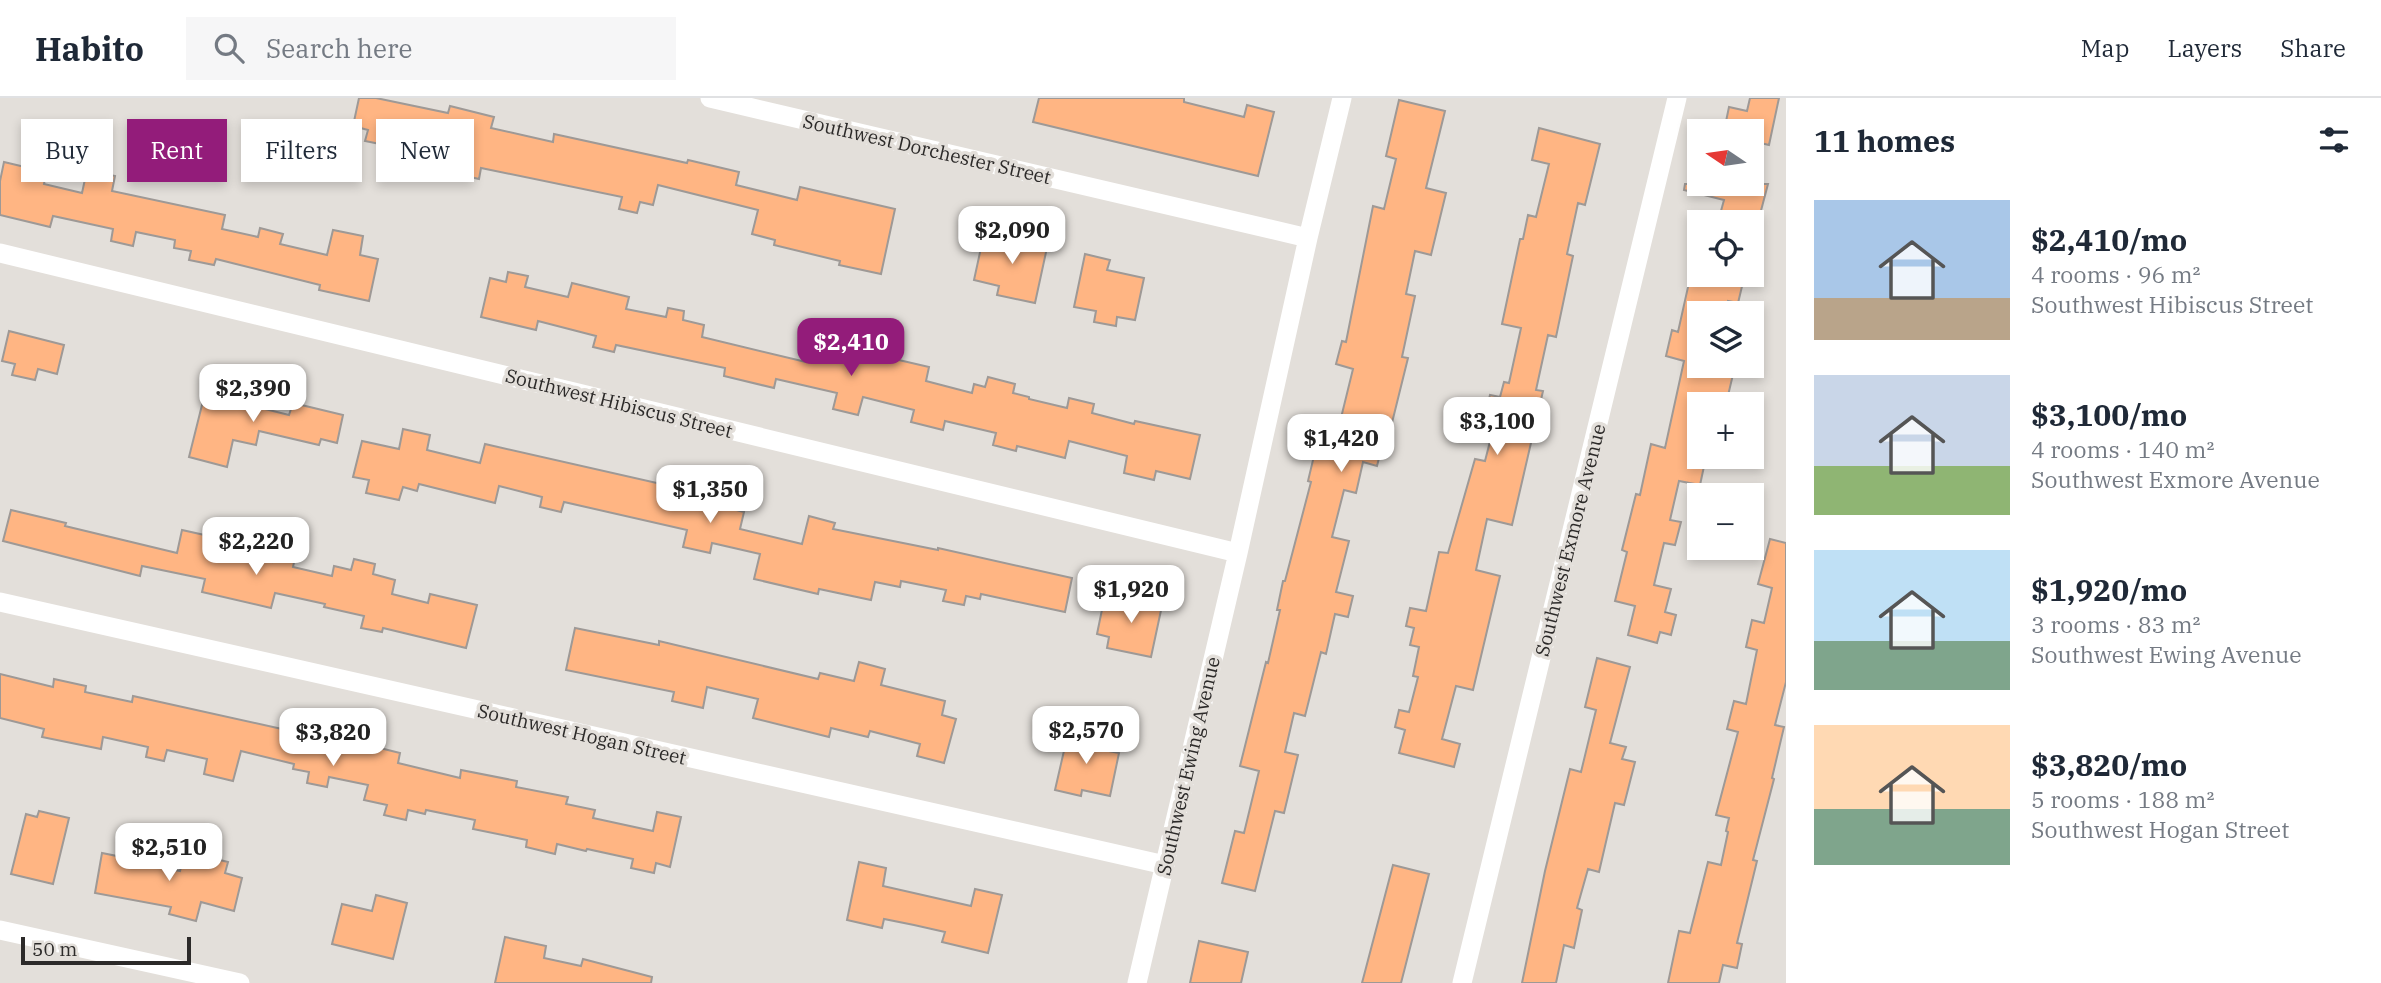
<!DOCTYPE html>
<meta charset="utf-8">
<style>
body{margin:0;font-family:"IBM Plex Serif",serif;background:#f6f6f7;color:#1f2937;height:100vh;display:flex;flex-direction:column;font-size:26px;white-space:nowrap}
*{box-sizing:border-box;margin:0}
p{font-size:23px;color:#747a83}
.icon{flex:none;width:38px;height:38px;fill:none;stroke:currentColor;stroke-width:2;stroke-linecap:round;stroke-linejoin:round}
.map{position:relative;flex:1;overflow:hidden}
.sheet{display:flex;flex-direction:column;background:#fff;width:595px}
.sheet>*{flex:none}
.banner{position:absolute;left:21px;top:21px;width:665px;height:63px;display:flex;gap:14px}
.needle{width:46px;rotate:283deg}
.fabs{position:absolute;left:1687px;top:21px;display:grid;gap:14px}
.fabs a{display:grid;place-items:center;width:77px;height:77px;border-radius:0px;background:#fff;box-shadow:0 4px 10px #0003;font-size:35px}
.scale{position:absolute;left:21px;bottom:18px;width:170px;box-sizing:border-box;padding-left:7px;border:4px solid #2c2a29;border-top:0;font-size:19px;line-height:24px;white-space:nowrap;color:#2c2a29;-webkit-text-stroke:5px #e3dfda;paint-order:stroke}
.price{position:absolute;translate:-50% -60px;padding:0 16px;border-radius:14px;background:#fff;color:#222;font-size:23px;line-height:46px;filter:drop-shadow(0 2px 4px #0008)}
.price::after{content:'';position:absolute;left:50%;top:42px;width:21px;height:16px;margin-left:-10px;background:inherit;clip-path:polygon(0 0,100% 0,50% 100%)}
.price.on{background:#931c7a;color:#fff}
ul{padding:0;list-style:none}
li{display:flex;align-items:center;gap:21px;height:175px;padding:0 28px}
li span{display:grid;place-items:center;flex:none;width:196px;height:140px;border-radius:0px;color:#555}
li>.icon{margin-inline-start:auto}
span .icon{width:84px;height:84px;fill:#fffc;stroke-width:1}
li b{font-size:30px}
h2{display:flex;justify-content:space-between;align-items:center;height:84px;padding:0 28px;font-size:30px}
.pill{padding:0 24px;border-radius:0px;background:#fff;box-shadow:0 4px 10px #0003;font-size:24px;line-height:63px}
.pill.on{background:#931c7a;color:#fff}
header{display:flex;align-items:center;gap:42px;box-sizing:border-box;height:98px;padding:0 35px;background:#fff;border-bottom:2px solid #e0e1e3}
header strong{font-size:33px}
nav{display:flex;gap:38px;margin-inline-start:auto;font-size:24px}
.search{width:490px;height:63px;background:#f6f6f7;display:flex;align-items:center;gap:18px;box-sizing:border-box;padding:0 24px;border-radius:0px;color:#747a83;font-size:26px}
main{display:flex;flex:1;min-height:0}
.map>svg:first-child{display:block}
</style>
<header>
<strong>Habito</strong>
<div class="search"><svg class="icon" aria-label="search" viewBox="0 0 24 24"><circle cx="10" cy="10" r="6"/><path d="M15 15l6 6"/></svg>Search here</div>
<nav><a>Map</a><a>Layers</a><a>Share</a></nav>
</header>
<main>
<div class="map">
<svg width="1786" height="885" viewBox="0 0 1786 885">
<rect width="100%" height="100%" fill="#e3dfda"/>
<path fill="#ffb583" stroke="#9e9996" stroke-width="2" d="M 359,0 L 376,0 L 448,15 L 450,8 L 494,19 L 491,30 L 553,44 L 554,36 L 687,65 L 688,62 L 739,74 L 736,87 L 797,102 L 800,89 L 895,111 L 881,176 L 839,167 L 840,163 L 774,147 L 775,142 L 752,136 L 758,112 L 658,87 L 653,107 L 640,104 L 637,115 L 619,111 L 622,99 L 481,70 L 479,81 L 435,71 L 441,46 L 387,35 L 385,47 L 365,43 L 368,32 L 353,28 Z
M 1039,0 L 1184,0 L 1184,4 L 1244,19 L 1247,7 L 1274,14 L 1258,78 L 1033,24 Z
M 1750,0 L 1779,0 L 1769,47 L 1752,43 L 1752,33 L 1724,33 L 1729,9 L 1747,13 Z
M 1399,2 L 1445,13 L 1426,90 L 1446,95 L 1431,157 L 1415,153 L 1406,196 L 1415,198 L 1402,259 L 1408,260 L 1385,353 L 1381,352 L 1377,368 L 1363,364 L 1356,395 L 1344,392 L 1332,439 L 1349,443 L 1336,494 L 1353,498 L 1348,519 L 1335,516 L 1326,556 L 1321,554 L 1305,618 L 1294,615 L 1285,654 L 1298,657 L 1284,715 L 1275,713 L 1255,793 L 1222,785 L 1235,733 L 1244,735 L 1259,673 L 1240,668 L 1266,564 L 1268,565 L 1280,512 L 1277,512 L 1283,483 L 1285,483 L 1311,384 L 1308,383 L 1323,320 L 1340,324 L 1353,271 L 1336,266 L 1342,243 L 1346,244 L 1373,108 L 1384,111 L 1396,61 L 1386,58 Z
M 1539,30 L 1600,46 L 1585,107 L 1578,105 L 1567,156 L 1573,158 L 1556,239 L 1548,237 L 1536,292 L 1543,293 L 1512,427 L 1487,421 L 1476,472 L 1500,478 L 1473,592 L 1456,588 L 1442,641 L 1460,646 L 1454,669 L 1399,655 L 1405,632 L 1395,629 L 1399,612 L 1409,614 L 1418,579 L 1413,578 L 1419,549 L 1410,547 L 1414,530 L 1406,528 L 1410,510 L 1426,513 L 1439,454 L 1448,455 L 1475,361 L 1485,363 L 1496,320 L 1485,318 L 1490,297 L 1500,299 L 1504,284 L 1509,285 L 1521,230 L 1502,226 L 1520,141 L 1523,141 L 1528,117 L 1536,119 L 1549,66 L 1532,62 Z
M 4,64 L 46,74 L 44,86 L 82,95 L 87,72 L 115,78 L 112,93 L 225,117 L 222,131 L 258,139 L 260,130 L 283,136 L 280,146 L 327,157 L 333,132 L 363,138 L 360,157 L 378,161 L 369,203 L 319,192 L 320,187 L 216,161 L 214,167 L 189,162 L 191,153 L 174,150 L 175,142 L 136,134 L 133,148 L 111,143 L 113,131 L 53,118 L 50,129 L 0,117 L 0,83 Z
M 1685,86 L 1768,86 L 1758,124 L 1718,124 L 1724,102 L 1684,92 Z
M 984,136 L 1022,144 L 1022,140 L 1048,145 L 1035,205 L 997,197 L 999,188 L 974,182 Z
M 1085,156 L 1110,162 L 1107,172 L 1144,180 L 1135,222 L 1117,219 L 1116,228 L 1094,224 L 1096,213 L 1074,209 Z
M 1692,171 L 1699,172 L 1699,177 L 1728,177 L 1744,180 L 1738,205 L 1728,203 L 1725,215 L 1699,215 L 1699,268 L 1735,268 L 1726,306 L 1699,306 L 1699,359 L 1706,359 L 1700,387 L 1679,383 L 1670,422 L 1681,424 L 1675,447 L 1664,445 L 1654,487 L 1671,491 L 1665,514 L 1676,517 L 1671,537 L 1660,534 L 1657,545 L 1628,537 L 1635,508 L 1615,503 L 1627,454 L 1622,452 L 1636,396 L 1640,397 L 1651,346 L 1665,350 L 1684,263 L 1666,258 L 1672,232 L 1678,234 Z
M 508,174 L 528,178 L 525,189 L 568,199 L 572,185 L 629,199 L 626,211 L 666,219 L 668,210 L 684,213 L 683,222 L 704,227 L 702,239 L 806,264 L 811,242 L 843,249 L 847,231 L 878,238 L 873,256 L 929,269 L 926,283 L 972,295 L 974,286 L 985,289 L 988,279 L 1015,286 L 1013,295 L 1029,299 L 1029,301 L 1067,310 L 1069,300 L 1094,306 L 1092,315 L 1134,326 L 1135,323 L 1200,337 L 1190,381 L 1156,373 L 1154,382 L 1124,375 L 1127,358 L 1069,343 L 1065,360 L 1017,348 L 1016,353 L 993,347 L 996,335 L 945,323 L 943,332 L 911,324 L 914,312 L 863,299 L 858,317 L 833,311 L 837,295 L 776,281 L 774,290 L 724,278 L 725,270 L 616,247 L 614,254 L 593,249 L 596,238 L 538,223 L 536,232 L 481,219 L 490,180 L 506,184 Z
M 9,233 L 64,247 L 57,276 L 38,271 L 35,282 L 12,277 L 15,266 L 2,263 Z
M 209,279 L 233,285 L 229,302 L 289,317 L 293,305 L 343,317 L 337,345 L 321,341 L 319,347 L 259,333 L 256,347 L 233,342 L 227,369 L 189,359 Z
M 403,331 L 430,337 L 427,352 L 480,365 L 485,346 L 723,400 L 721,408 L 744,414 L 740,431 L 802,446 L 809,418 L 835,425 L 833,431 L 938,452 L 938,450 L 1072,480 L 1065,514 L 981,496 L 980,501 L 966,498 L 964,507 L 943,503 L 946,492 L 901,483 L 900,489 L 875,484 L 871,502 L 819,491 L 818,496 L 754,481 L 760,456 L 712,445 L 710,455 L 683,449 L 687,432 L 564,404 L 561,414 L 540,409 L 542,399 L 499,388 L 495,405 L 419,386 L 417,393 L 403,389 L 399,402 L 366,395 L 369,382 L 353,379 L 362,343 L 399,351 Z
M 11,412 L 66,425 L 65,428 L 177,455 L 182,432 L 236,444 L 233,455 L 272,464 L 275,451 L 296,455 L 293,469 L 332,478 L 334,468 L 351,472 L 354,461 L 375,466 L 373,476 L 395,482 L 392,496 L 428,505 L 430,496 L 477,507 L 466,550 L 383,530 L 382,534 L 361,530 L 364,518 L 324,509 L 325,506 L 275,495 L 271,510 L 202,494 L 205,481 L 142,468 L 140,478 L 3,443 Z
M 1770,441 L 1786,445 L 1786,584 L 1775,627 L 1784,629 L 1772,680 L 1774,681 L 1753,762 L 1757,763 L 1737,845 L 1742,846 L 1737,870 L 1723,867 L 1719,885 L 1668,885 L 1679,833 L 1690,835 L 1708,764 L 1721,767 L 1728,734 L 1726,733 L 1729,720 L 1716,717 L 1738,634 L 1727,631 L 1734,603 L 1746,606 L 1757,552 L 1746,549 L 1752,522 L 1764,525 L 1772,490 L 1758,486 Z
M 1138,498 L 1163,503 L 1151,559 L 1107,550 L 1109,539 L 1097,536 L 1104,502 L 1135,508 Z
M 575,530 L 659,547 L 659,543 L 818,581 L 820,575 L 854,583 L 859,564 L 885,571 L 881,587 L 945,603 L 942,617 L 956,621 L 944,665 L 917,658 L 920,646 L 870,633 L 868,639 L 831,630 L 829,639 L 753,620 L 758,601 L 707,589 L 703,610 L 672,603 L 674,594 L 566,572 Z
M 1597,560 L 1630,569 L 1610,645 L 1626,649 L 1622,661 L 1635,664 L 1624,707 L 1615,705 L 1599,774 L 1588,771 L 1577,810 L 1582,812 L 1574,850 L 1564,847 L 1556,885 L 1522,885 L 1545,773 L 1570,671 L 1581,674 L 1596,612 L 1585,609 Z
M 0,576 L 53,589 L 54,581 L 86,588 L 85,594 L 132,604 L 133,598 L 300,635 L 301,632 L 352,643 L 400,655 L 398,665 L 460,680 L 461,672 L 517,683 L 516,689 L 568,699 L 566,706 L 595,712 L 593,720 L 653,733 L 657,714 L 681,719 L 670,769 L 656,765 L 654,775 L 631,770 L 633,761 L 587,751 L 586,753 L 557,746 L 555,756 L 526,749 L 527,742 L 473,731 L 475,722 L 426,712 L 425,716 L 408,712 L 406,722 L 384,717 L 387,707 L 364,702 L 368,687 L 329,679 L 327,689 L 307,685 L 309,674 L 293,671 L 294,666 L 241,653 L 233,683 L 204,676 L 207,661 L 167,652 L 164,663 L 146,659 L 148,649 L 103,639 L 101,651 L 42,639 L 44,631 L 0,620 Z
M 1069,631 L 1101,638 L 1098,651 L 1119,655 L 1110,698 L 1082,692 L 1081,698 L 1055,692 Z
M 39,713 L 69,720 L 53,786 L 11,776 L 26,716 L 37,719 Z
M 119,751 L 148,757 L 146,766 L 180,773 L 182,765 L 197,769 L 200,757 L 228,764 L 225,775 L 242,780 L 234,813 L 201,804 L 196,823 L 169,816 L 171,809 L 95,795 L 102,755 L 117,758 Z
M 859,764 L 886,770 L 883,788 L 971,808 L 975,791 L 1002,797 L 988,855 L 942,844 L 945,834 L 914,827 L 884,821 L 882,830 L 847,822 Z
M 1393,767 L 1429,776 L 1401,885 L 1362,885 Z
M 376,797 L 407,805 L 393,861 L 332,846 L 342,806 L 372,813 Z
M 505,839 L 546,848 L 544,860 L 581,868 L 583,861 L 652,879 L 651,885 L 495,885 Z
M 1199,843 L 1248,854 L 1241,885 L 1190,885 Z"/>
<g fill="none" stroke-linecap="round" stroke-linejoin="round">
<path stroke="#fff" stroke-width="19" d="M 710,0 L 1308,140
M 0,155 L 1238,455
M 0,504 L 1165,767
M 0,832 L 240,885
M 1137,885 L 1238,455 L 1308,140 L 1342,0
M 1462,885 L 1677,0"/>
</g>
<g text-anchor="middle" stroke-width="7" stroke-linejoin="round" paint-order="stroke">
<g font-size="19" fill="#2c2a29" stroke="#e3dfda">
<text transform="translate(927 51) rotate(13)" y="7">Southwest Dorchester Street</text>
<text transform="translate(619 305) rotate(14)" y="7">Southwest Hibiscus Street</text>
<text transform="translate(1570 442) rotate(-76)" y="7">Southwest Exmore Avenue</text>
<text transform="translate(582 636) rotate(13)" y="7">Southwest Hogan Street</text>
<text transform="translate(1188 668) rotate(-77)" y="7">Southwest Ewing Avenue</text>
</g>
</g>
</svg>
<div class="fabs">
<a><svg class="needle" viewBox="-14 -14 28 28"><path d="M0-13l5 13h-10z" fill="#e53935"/><path d="M0 13l5-13h-10z" fill="#747a83"/></svg></a>
<a><svg class="icon" aria-label="locate" viewBox="0 0 24 24"><circle cx="12" cy="12" r="6"/><path d="M12 2v4M12 18v4M2 12h4M18 12h4"/></svg></a>
<a><svg class="icon" aria-label="layers" viewBox="0 0 24 24"><path d="M12 4l9 5-9 5-9-5zM3 14l9 5 9-5"/></svg></a>
<a>+</a>
<a>−</a>
</div>
<div class="scale">50 m</div>
<b class="price" style="left:1012px;top:168px">$2,090</b>
<b class="price on" style="left:851px;top:280px">$2,410</b>
<b class="price" style="left:253px;top:326px">$2,390</b>
<b class="price" style="left:1497px;top:359px">$3,100</b>
<b class="price" style="left:1341px;top:376px">$1,420</b>
<b class="price" style="left:710px;top:427px">$1,350</b>
<b class="price" style="left:256px;top:479px">$2,220</b>
<b class="price" style="left:1131px;top:527px">$1,920</b>
<b class="price" style="left:1086px;top:668px">$2,570</b>
<b class="price" style="left:333px;top:670px">$3,820</b>
<b class="price" style="left:169px;top:785px">$2,510</b>
<div class="banner">
<a class="pill">Buy</a>
<a class="pill on">Rent</a>
<a class="pill">Filters</a>
<a class="pill">New</a>
</div>
</div>
<section class="sheet">
<h2>11 homes<svg class="icon" aria-label="filters" viewBox="0 0 24 24"><path d="M4 7h16M4 17h16"/><circle cx="9" cy="7" r="2"/><circle cx="15" cy="17" r="2"/></svg></h2>
<ul>
<li><span style="background:linear-gradient(#a9c7e8 70%,#b9a48a 0)"><svg class="icon" aria-label="home" viewBox="0 0 24 24"><path d="M3 11l9-7 9 7M6 9v11h12V9"/></svg></span><div><b>$2,410/mo</b><p>4 rooms · 96 m²</p><p>Southwest Hibiscus Street</p></div></li>
<li><span style="background:linear-gradient(#c9d6e8 65%,#8fb573 0)"><svg class="icon" aria-label="home" viewBox="0 0 24 24"><path d="M3 11l9-7 9 7M6 9v11h12V9"/></svg></span><div><b>$3,100/mo</b><p>4 rooms · 140 m²</p><p>Southwest Exmore Avenue</p></div></li>
<li><span style="background:linear-gradient(#bfe0f5 65%,#7fa58c 0)"><svg class="icon" aria-label="home" viewBox="0 0 24 24"><path d="M3 11l9-7 9 7M6 9v11h12V9"/></svg></span><div><b>$1,920/mo</b><p>3 rooms · 83 m²</p><p>Southwest Ewing Avenue</p></div></li>
<li><span style="background:linear-gradient(#ffd9b3 60%,#7fa58c 0)"><svg class="icon" aria-label="home" viewBox="0 0 24 24"><path d="M3 11l9-7 9 7M6 9v11h12V9"/></svg></span><div><b>$3,820/mo</b><p>5 rooms · 188 m²</p><p>Southwest Hogan Street</p></div></li>
</ul>
</section>
</main>
